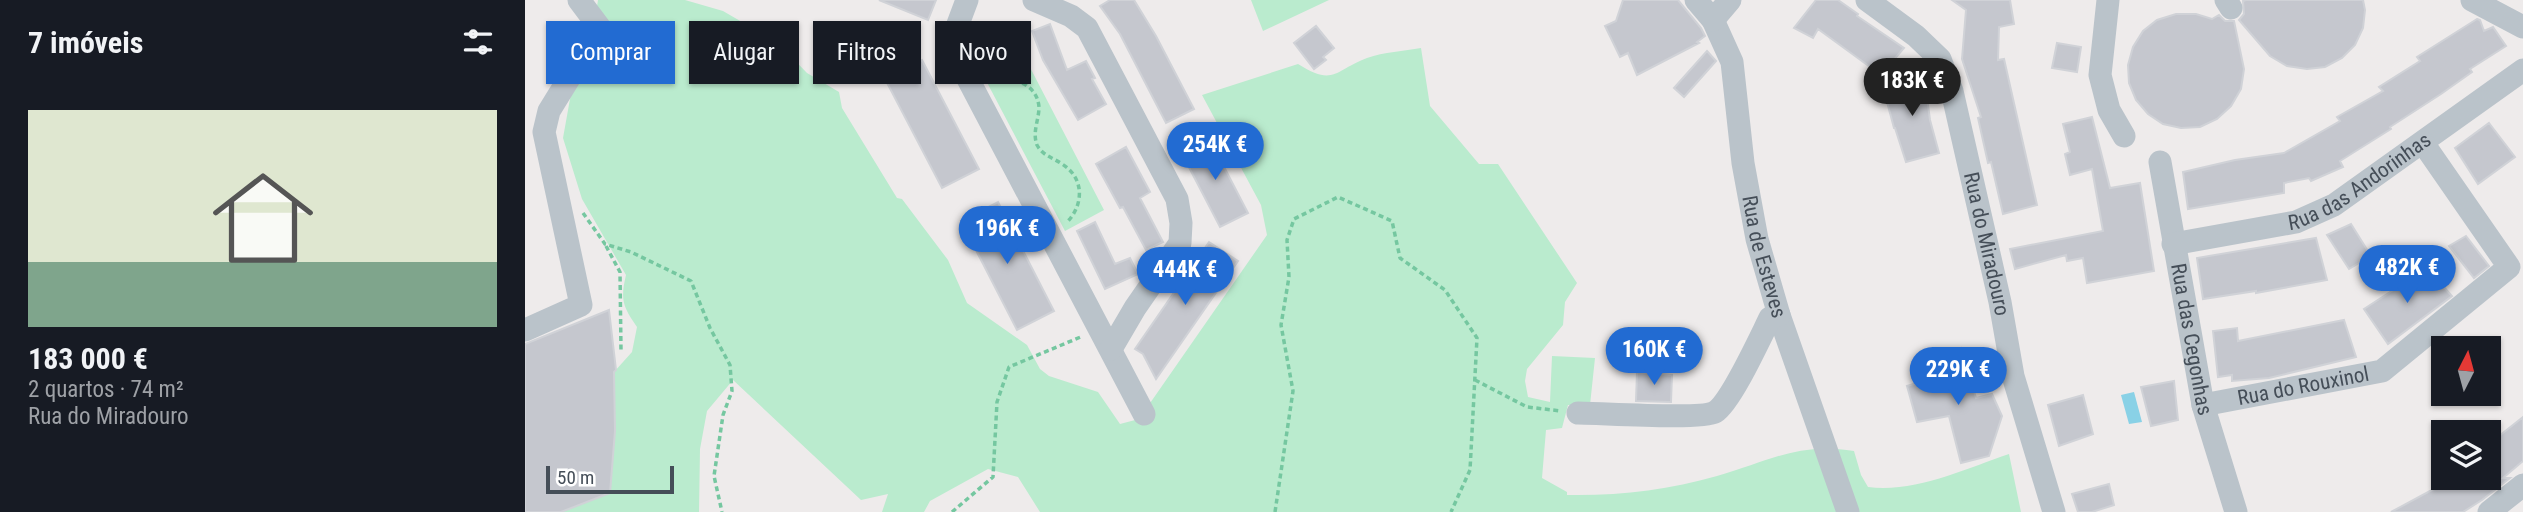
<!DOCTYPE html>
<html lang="pt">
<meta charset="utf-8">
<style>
body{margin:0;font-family:"Roboto Condensed",sans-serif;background:#242831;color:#f1f3f6;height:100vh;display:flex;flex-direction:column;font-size:26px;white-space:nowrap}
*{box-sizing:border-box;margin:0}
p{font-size:23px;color:#9ea1a6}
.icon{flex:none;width:38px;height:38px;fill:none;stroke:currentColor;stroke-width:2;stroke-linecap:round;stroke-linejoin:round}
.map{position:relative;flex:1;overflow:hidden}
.side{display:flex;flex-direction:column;background:#171b24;width:525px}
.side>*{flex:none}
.guide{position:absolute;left:21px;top:21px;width:665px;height:63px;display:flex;gap:14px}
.needle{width:46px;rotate:6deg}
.fabs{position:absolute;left:1906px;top:336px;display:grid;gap:14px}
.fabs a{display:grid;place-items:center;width:70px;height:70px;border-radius:0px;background:#171b24;box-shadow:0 2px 5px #0004;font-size:35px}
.scale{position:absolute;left:21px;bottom:18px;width:128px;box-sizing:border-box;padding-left:7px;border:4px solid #454e58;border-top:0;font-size:19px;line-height:24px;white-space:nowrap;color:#454e58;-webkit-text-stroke:5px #fff;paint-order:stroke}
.price{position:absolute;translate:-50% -60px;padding:0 16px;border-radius:24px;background:#226bd2;color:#fff;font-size:23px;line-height:46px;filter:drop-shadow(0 2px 4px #0008)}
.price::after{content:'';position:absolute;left:50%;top:42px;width:21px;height:16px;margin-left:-10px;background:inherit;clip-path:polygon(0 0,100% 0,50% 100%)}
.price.on{background:#222;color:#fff}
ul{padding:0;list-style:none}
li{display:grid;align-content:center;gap:14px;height:371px;padding:0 28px}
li+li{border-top:2px solid #363941}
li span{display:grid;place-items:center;height:217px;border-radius:0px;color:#555}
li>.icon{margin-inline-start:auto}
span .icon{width:126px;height:126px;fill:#fffc;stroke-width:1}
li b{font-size:30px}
h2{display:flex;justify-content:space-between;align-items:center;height:84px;padding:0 28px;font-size:30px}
.chip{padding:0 24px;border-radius:0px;background:#171b24;box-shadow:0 2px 5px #0004;font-size:24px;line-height:63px}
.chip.on{background:#226bd2;color:#fff}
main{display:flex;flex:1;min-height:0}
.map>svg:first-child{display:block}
</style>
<main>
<section class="side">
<h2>7 imóveis<svg class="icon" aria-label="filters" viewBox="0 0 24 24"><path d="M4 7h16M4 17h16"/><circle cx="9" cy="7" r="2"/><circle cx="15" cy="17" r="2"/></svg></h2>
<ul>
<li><span style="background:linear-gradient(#dfe7d0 70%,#7fa58c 0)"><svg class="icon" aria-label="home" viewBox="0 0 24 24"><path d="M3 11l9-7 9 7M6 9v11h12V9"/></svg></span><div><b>183 000 €</b><p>2 quartos · 74 m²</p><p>Rua do Miradouro</p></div></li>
</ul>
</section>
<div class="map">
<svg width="1998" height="512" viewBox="0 0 1998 512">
<rect width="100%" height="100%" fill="#eeebeb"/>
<path fill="#baebce" d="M 73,0 L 160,0 L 198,11 L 253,43 L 282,73 L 314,92 L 317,108 L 372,198 L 377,199 L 423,260 L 442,303 L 502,345 L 515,369 L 524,376 L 573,392 L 595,424 L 614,419 L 742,235 L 736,205 L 677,95 L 773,64 C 809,87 810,70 842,58 C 859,52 879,51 896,48 L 905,106 L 954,164 L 973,164 L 1052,283 L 1040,302 L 1038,325 L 1002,369 L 1000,381 L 1003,397 L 1025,402 L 1027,356 L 1070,358 L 1065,405 L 1043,405 L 1037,428 L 1021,430 L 1017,478 L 1042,492 L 1042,495 C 1093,496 1143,490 1192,476 C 1245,461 1272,442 1329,451 L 1336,475 L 1343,487 C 1390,493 1440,469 1484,454 L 1496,512 L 515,512 L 493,477 L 463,469 L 405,501 L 399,512 L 357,512 L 363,494 L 336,500 L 208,380 L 182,411 L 175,449 L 174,512 L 36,512 L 85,493 L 90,431 L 89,372 L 107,352 L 112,327 C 98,307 95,300 101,275 L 57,199 L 38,138 L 52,60 L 67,38 Z
M 726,0 L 804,0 L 738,31 Z
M 496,50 L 579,210 L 540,231 L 456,71 Z"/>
<path fill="#89d1e6" d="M 1609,392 L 1617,422 L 1604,424 L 1596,395 Z"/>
<path fill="#c5c7ce" stroke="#d0d2d7" stroke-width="2" d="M 354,0 L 411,0 L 403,20 Z
M 585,0 L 609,0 L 631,36 L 669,109 L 641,123 L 595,34 L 575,6 Z
M 1098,0 L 1153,0 L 1176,28 L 1180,36 L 1172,42 L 1174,43 L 1112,75 L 1103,53 L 1095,57 L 1080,26 L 1091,21 Z
M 1291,0 L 1313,0 L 1333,14 L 1332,16 L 1379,48 L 1356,75 L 1293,29 L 1288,38 L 1269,28 Z
M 1427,0 L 1485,0 L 1489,24 L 1474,27 L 1473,60 L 1479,59 L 1512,205 L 1478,214 L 1466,162 L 1463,163 L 1453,118 L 1456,117 L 1437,59 L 1441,10 Z
M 1721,0 L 1838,0 L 1840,10 L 1838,28 L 1830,45 L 1817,58 L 1800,67 L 1782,69 L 1762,66 L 1745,56 L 1714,20 L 1719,14 L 1718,1 Z
M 1651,14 L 1671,14 L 1687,19 L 1694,15 L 1700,21 L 1709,21 L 1719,69 L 1716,89 L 1706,106 L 1692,119 L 1675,127 L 1656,128 L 1638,124 L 1623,114 L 1611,100 L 1604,83 L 1603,65 L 1608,47 L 1618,31 L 1632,20 Z
M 1952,19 L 1955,20 L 1959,31 L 1968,27 L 1981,46 L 1945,69 L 1947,72 L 1916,94 L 1865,127 L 1866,129 L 1815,161 L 1818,167 L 1786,181 L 1784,178 L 1759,183 L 1759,193 L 1663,209 L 1658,172 L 1710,160 L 1759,153 L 1815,121 L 1812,117 L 1858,91 L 1854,87 L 1895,61 L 1892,57 Z
M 525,24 L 542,70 L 561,61 L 570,78 L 567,79 L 581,104 L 553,120 L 518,60 L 507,31 Z
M 791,26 L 809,48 L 798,57 L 801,60 L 789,69 L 769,43 Z
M 482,27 L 489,46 L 460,55 L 453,37 Z
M 1532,43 L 1556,47 L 1552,72 L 1527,68 Z
M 1182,51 L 1191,61 L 1159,97 L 1149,88 Z
M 397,60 L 454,169 L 417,188 L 360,79 Z
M 1399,75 L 1405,120 L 1414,153 L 1381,162 L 1370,128 L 1369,128 L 1358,87 Z
M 1567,117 L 1585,188 L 1615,183 L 1629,271 L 1562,283 L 1558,258 L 1542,261 L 1541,255 L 1490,269 L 1485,249 L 1578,231 L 1567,169 L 1545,175 L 1540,154 L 1545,152 L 1538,124 Z
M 1964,123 L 1990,157 L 1953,184 L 1930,148 Z
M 684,138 L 723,213 L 695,227 L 656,152 Z
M 601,147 L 625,192 L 615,198 L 638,242 L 621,250 L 598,207 L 595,208 L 571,164 Z
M 473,202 L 529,311 L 492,330 L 436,221 Z
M 570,222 L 590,264 L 605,258 L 613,274 L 580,289 L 552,231 Z
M 1826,224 L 1846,256 L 1824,269 L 1802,235 Z
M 1941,236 L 1964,266 L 1949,278 L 1924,246 Z
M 1791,238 L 1802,280 L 1731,293 L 1731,291 L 1678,299 L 1672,258 Z
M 684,242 L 713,261 L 631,379 L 618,354 L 610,349 Z
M 1902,268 L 1927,296 L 1863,344 L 1839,309 Z
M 84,310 L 91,370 L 89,372 L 90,431 L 85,493 L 36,512 L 0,512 L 0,344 Z
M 1819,320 L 1831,357 L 1744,378 L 1707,381 L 1707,375 L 1693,377 L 1688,331 L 1712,328 L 1713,341 Z
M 1436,348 L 1451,398 L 1467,394 L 1477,416 L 1464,456 L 1436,463 L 1424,416 L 1392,422 L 1382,386 L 1419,375 L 1414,354 Z
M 1112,372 L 1147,375 L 1146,402 L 1111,401 Z
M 1649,381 L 1653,420 L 1626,426 L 1616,387 Z
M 1558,395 L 1568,434 L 1534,446 L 1523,405 Z
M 1998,417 L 1998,461 L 1978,478 L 1985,478 L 1957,500 L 1938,512 L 1866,512 L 1929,478 L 1964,478 L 1964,444 Z
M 1584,484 L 1589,505 L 1567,512 L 1553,512 L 1547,494 Z"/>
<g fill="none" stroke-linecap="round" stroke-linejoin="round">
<path stroke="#75c7a0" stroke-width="3.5" stroke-dasharray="5 3.5" stroke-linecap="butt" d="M 464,82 C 484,75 512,82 514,107 C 514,120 507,132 512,145 C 518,156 527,157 537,164 C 560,178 559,206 541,223
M 58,213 L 80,244 L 106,252 L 166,281 L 185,328 L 205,365 L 207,391 L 198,415 L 189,476 L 197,512
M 81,246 L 95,272 L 96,351
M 950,380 L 1002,407 L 1036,411
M 427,512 L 468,477 L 472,402 L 484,367 L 558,336
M 750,512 L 768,391 L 756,325 L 764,277 L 762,240 L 769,219 L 813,197 L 867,221 L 875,258 L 920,290 L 952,338 L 945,470 L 926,512"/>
<g stroke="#bac3ca" stroke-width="23">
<path d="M 442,0 L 430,32 L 433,60 L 619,414"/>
<path d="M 509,0 L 546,16 L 562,28 L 652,199 L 656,223 L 655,243 L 610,308 L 586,349"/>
<path id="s1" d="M 1171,0 L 1188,20 L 1207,62 L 1218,163 L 1232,239 L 1254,315 L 1323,512"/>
<path id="s2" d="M 1342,0 L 1391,36 L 1415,59 L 1427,91 L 1475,302 L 1488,376 L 1529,512"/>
<path d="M 1583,0 L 1575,75 L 1584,110 L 1599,136"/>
<path d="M 1701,0 L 1706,8"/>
<path d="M 1947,0 L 1998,27"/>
<path d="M 1188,20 L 1205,0"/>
<path id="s3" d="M 1635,162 L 1678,405 L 1711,512"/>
<path id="s4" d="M 1648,244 L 1771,222 L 1809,205 L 1998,70"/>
<path d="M 0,330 L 56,305 L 19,132 L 24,111 L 75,28 L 54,0"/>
<path id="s5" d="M 1678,405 L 1857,371 L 1984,267 L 1898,143"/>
<path d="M 1053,413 C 1076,413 1176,420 1190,412 C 1206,402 1235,338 1245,318 L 1254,315"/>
<path d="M 1964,512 L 1998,485"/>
</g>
</g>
<g text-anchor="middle" stroke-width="6" stroke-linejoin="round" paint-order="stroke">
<g font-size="21" fill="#454e58" stroke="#fff">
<text dy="7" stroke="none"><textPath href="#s4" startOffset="200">Rua das Andorinhas</textPath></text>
<text dy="7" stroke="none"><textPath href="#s2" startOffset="285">Rua do Miradouro</textPath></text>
<text dy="7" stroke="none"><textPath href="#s1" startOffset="270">Rua de Esteves</textPath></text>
<text dy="7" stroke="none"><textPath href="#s3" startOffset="180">Rua das Cegonhas</textPath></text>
<text dy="7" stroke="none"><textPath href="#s5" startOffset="102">Rua do Rouxinol</textPath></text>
</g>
</g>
</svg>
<div class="fabs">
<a><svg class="needle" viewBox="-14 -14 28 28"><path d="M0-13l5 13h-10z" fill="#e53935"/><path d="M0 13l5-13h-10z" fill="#9ea1a6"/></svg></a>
<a><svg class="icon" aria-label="layers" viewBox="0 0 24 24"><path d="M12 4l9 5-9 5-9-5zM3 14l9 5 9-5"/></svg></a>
</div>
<div class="scale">50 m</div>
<b class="price on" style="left:1387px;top:118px">183K €</b>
<b class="price" style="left:690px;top:182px">254K €</b>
<b class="price" style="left:482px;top:266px">196K €</b>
<b class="price" style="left:1882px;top:305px">482K €</b>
<b class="price" style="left:660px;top:307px">444K €</b>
<b class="price" style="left:1129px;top:387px">160K €</b>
<b class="price" style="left:1433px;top:407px">229K €</b>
<div class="guide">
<a class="chip on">Comprar</a>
<a class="chip">Alugar</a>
<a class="chip">Filtros</a>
<a class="chip">Novo</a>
</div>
</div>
</main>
